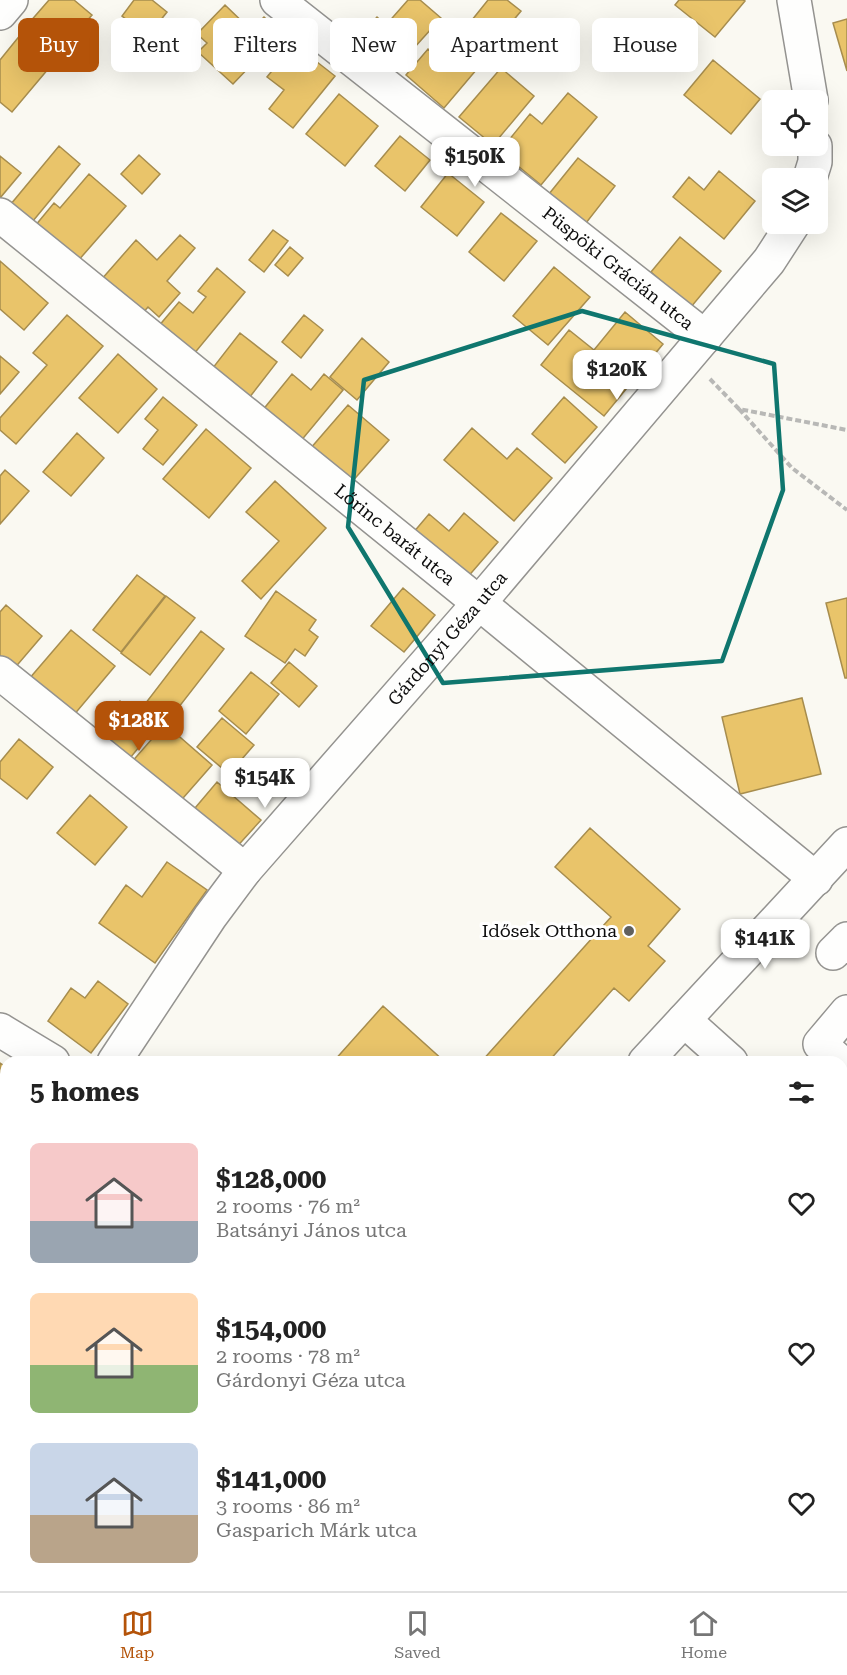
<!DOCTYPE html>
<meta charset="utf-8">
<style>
body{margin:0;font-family:"Roboto Serif",serif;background:#f2f2f2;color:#222;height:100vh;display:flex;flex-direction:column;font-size:22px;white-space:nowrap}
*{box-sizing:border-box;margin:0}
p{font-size:20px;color:#767676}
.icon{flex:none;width:33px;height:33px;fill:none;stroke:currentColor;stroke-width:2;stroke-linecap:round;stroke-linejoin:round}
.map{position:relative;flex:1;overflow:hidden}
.sheet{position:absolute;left:0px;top:1056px;width:848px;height:536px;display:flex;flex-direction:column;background:#fff;border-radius:18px 18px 0 0;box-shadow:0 6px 24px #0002}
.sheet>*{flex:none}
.banner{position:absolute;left:18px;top:18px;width:812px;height:54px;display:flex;gap:12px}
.controls{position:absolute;left:762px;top:90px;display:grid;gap:12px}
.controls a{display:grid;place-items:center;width:66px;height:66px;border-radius:9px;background:#fff;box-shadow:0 6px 24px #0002;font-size:30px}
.price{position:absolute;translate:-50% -51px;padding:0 14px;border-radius:12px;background:#fff;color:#222;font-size:20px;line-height:39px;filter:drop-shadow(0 2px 3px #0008)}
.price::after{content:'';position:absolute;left:50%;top:36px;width:18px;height:14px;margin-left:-9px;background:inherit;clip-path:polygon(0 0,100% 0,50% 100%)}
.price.active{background:#b45309;color:#fff}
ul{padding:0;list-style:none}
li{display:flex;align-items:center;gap:18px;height:150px;padding:0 30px}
li span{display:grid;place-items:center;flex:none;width:168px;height:120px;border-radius:9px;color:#555}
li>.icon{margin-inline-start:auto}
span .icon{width:72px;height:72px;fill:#fffc;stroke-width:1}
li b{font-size:26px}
h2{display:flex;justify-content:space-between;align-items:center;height:72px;padding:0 30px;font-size:26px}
.pill{padding:0 21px;border-radius:9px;background:#fff;box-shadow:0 6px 24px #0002;font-size:21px;line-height:54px}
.pill.active{background:#b45309;color:#fff}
.tabs{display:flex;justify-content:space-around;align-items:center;height:84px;border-top:2px solid #e0e0e0;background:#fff;font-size:16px;color:#767676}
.tabs a{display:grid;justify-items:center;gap:3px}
.tabs .active{color:#b45309}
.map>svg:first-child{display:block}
</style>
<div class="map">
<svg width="847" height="1591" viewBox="0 0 847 1591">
<rect width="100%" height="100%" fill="#faf9f2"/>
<path fill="#eef4dd" d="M 570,1586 L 678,1586 L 674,1591 L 578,1591 Z"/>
<path fill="#e9c46a" stroke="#a78d4e" stroke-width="1.5" d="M 49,0 L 74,0 L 92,15 L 61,51 L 29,23 Z
M 134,0 L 152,0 L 167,12 L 148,36 L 122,16 Z
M 408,0 L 420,0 L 441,18 L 396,68 L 360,36 L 377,17 L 386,25 Z
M 488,0 L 507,0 L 521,11 L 493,45 L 468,25 Z
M 679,0 L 743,0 L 745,1 L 715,37 L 675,5 Z
M 225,5 L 251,30 L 264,17 L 289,40 L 264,67 L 256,60 L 233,84 L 198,52 L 207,43 L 197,34 Z
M 847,19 L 847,71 L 833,23 Z
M 21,34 L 54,62 L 12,112 L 0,102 L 0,60 Z
M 462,34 L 488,56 L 444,108 L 406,75 L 428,49 L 440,60 Z
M 294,44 L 335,76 L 293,128 L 269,109 L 284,90 L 267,77 Z
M 713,60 L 760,99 L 731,134 L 684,95 Z
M 501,68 L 534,96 L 493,145 L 459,117 Z
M 568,93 L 597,117 L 541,185 L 500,151 L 530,114 L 542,124 Z
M 339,94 L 378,126 L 345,166 L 306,134 Z
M 400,136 L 430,160 L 405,191 L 375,166 Z
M 59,146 L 80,164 L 28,227 L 6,210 Z
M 139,155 L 160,174 L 142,194 L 121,174 Z
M 0,156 L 21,173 L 0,198 Z
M 578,158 L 615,186 L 586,223 L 549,194 Z
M 719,171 L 755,201 L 724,239 L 673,197 L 689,177 L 704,190 Z
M 448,173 L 484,202 L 457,236 L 421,207 Z
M 89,174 L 126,206 L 77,262 L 35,226 L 54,203 L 60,208 Z
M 501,213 L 537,241 L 504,281 L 469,252 Z
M 273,230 L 288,241 L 264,272 L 249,260 Z
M 180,235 L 195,248 L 167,281 L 180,293 L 159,317 L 148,307 L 141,315 L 101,280 L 136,240 L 157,260 Z
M 680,237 L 721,271 L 691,307 L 651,272 Z
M 290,247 L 303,258 L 288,276 L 275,265 Z
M 0,261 L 48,303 L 24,330 L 0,309 Z
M 554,267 L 590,297 L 548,345 L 513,316 Z
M 217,268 L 245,292 L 193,355 L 158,327 L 179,302 L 193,313 L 206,297 L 198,291 Z
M 625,312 L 663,344 L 604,416 L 541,365 L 569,330 L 594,350 Z
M 67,315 L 103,346 L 16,444 L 0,430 L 0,418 L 47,365 L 33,353 Z
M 304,315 L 323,330 L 301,358 L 282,342 Z
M 240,333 L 277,362 L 249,398 L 212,369 Z
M 362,338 L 389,362 L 357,400 L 330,377 Z
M 118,354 L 157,389 L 118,433 L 79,398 Z
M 0,356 L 19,372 L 0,394 Z
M 292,374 L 311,390 L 324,374 L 343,390 L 300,442 L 262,411 Z
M 163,397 L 197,425 L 163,465 L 143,449 L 158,430 L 145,419 Z
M 564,397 L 597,427 L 565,463 L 532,434 Z
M 348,405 L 389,440 L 350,484 L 310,449 Z
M 472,428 L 507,459 L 517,448 L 552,478 L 514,521 L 444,460 Z
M 206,429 L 251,468 L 209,518 L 163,479 Z
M 77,433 L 104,458 L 71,496 L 43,472 Z
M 5,470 L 29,491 L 0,524 L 0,476 Z
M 275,481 L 326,528 L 261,599 L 242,581 L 279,541 L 246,512 Z
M 464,513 L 498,542 L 466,579 L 413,533 L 429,514 L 449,531 Z
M 137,575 L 165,596 L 121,652 L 93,630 Z
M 403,588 L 435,615 L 404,652 L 371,626 Z
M 276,591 L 316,620 L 309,630 L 318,637 L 305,656 L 295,649 L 285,663 L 245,636 Z
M 166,596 L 195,618 L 150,675 L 121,653 Z
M 847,598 L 847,678 L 845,678 L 826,603 Z
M 6,605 L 42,636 L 13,670 L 0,659 L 0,612 Z
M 71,630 L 115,666 L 73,716 L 29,679 Z
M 201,631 L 224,649 L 168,721 L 145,704 Z
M 289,662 L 317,686 L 299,707 L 271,683 Z
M 251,672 L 279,694 L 246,734 L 219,711 Z
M 802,698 L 821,774 L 740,794 L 722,717 Z
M 120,701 L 154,729 L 125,764 L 91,735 Z
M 222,718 L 254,745 L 229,774 L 197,747 Z
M 165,724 L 212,765 L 177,805 L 130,764 Z
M 19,739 L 53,767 L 27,799 L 0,778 L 0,762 Z
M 217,782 L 261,820 L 233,851 L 190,814 Z
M 90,795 L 127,827 L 95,865 L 57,833 Z
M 590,828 L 680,909 L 648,946 L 665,961 L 629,1001 L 614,988 L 548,1062 L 481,1062 L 611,917 L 555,867 Z
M 167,862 L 207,890 L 155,963 L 99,923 L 126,885 L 142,897 Z
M 98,981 L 128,1004 L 91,1053 L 48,1021 L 71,988 L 85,998 Z
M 383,1006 L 445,1062 L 333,1062 Z
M 0,1063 L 6,1067 L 6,1080 L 0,1090 Z
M 842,1076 L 847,1081 L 847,1114 L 842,1109 Z
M 847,1232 L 847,1341 L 842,1335 L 842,1238 Z
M 6,1269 L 6,1309 L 0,1318 L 0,1277 Z
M 217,1586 L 245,1586 L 251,1591 L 211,1591 Z
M 270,1586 L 303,1586 L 309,1591 L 276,1591 Z"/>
<path fill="#457b9d" stroke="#345a72" stroke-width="1.5" d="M 0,1419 L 6,1422 L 6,1525 L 0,1522 Z"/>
<path fill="#8a817c" stroke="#645e5b" stroke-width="1.5" d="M 842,1450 L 847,1456 L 847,1572 L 842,1567 Z"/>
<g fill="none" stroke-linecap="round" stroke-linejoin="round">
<defs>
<g id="minor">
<path id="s1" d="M 277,0 L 705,337"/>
<path d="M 794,0 L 811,100"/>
<path d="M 0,13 L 11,0"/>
<path d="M 810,178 L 815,162 L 815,146"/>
<path id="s2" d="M 0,215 L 479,603 L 816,879"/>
<path d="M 0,673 L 245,870"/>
<path d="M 833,953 L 847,939"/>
<path d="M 684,1020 L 731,1062"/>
<path d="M 0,1030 L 53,1062"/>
<path id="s3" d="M 114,1062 L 210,917 L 245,870 L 479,603 L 769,261 L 793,224"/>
<path d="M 645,1062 L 847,844"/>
<path d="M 840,1062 L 820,1044 L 847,1012"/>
<path d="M 842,1163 L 847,1168"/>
<path d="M 842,1415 L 847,1420"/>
<path d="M 826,1586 L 833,1591"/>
<path d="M 165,1591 L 170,1586"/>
</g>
</defs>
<use href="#minor" stroke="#949390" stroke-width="36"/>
<path stroke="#b8b8b6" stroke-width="4" stroke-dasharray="6 3" stroke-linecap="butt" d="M 710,379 L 739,409 L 847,430
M 739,409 L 792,468 L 847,510"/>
<use href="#minor" stroke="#fefefd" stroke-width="33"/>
</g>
<path fill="none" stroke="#0f766e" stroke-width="4.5" stroke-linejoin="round" d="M 582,311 L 774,364 L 783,490 L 722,661 L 443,683 L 348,527 L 364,380 Z"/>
<circle fill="#60605d" stroke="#fff" stroke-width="2" cx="629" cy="931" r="6"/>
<g text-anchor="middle" stroke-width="6" stroke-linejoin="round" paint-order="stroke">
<g font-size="18" fill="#0d0d0d" stroke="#fff">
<text dy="6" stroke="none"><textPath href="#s1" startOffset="434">Püspöki Grácián utca</textPath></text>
<text dy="6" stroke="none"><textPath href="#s2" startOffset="508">Lőrinc barát utca</textPath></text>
<text dy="6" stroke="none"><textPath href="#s3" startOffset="540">Gárdonyi Géza utca</textPath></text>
</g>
<g font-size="18" fill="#0d0d0d" stroke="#fff" text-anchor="end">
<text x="617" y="937">Idősek Otthona</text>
</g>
</g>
</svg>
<div class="controls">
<a><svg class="icon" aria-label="locate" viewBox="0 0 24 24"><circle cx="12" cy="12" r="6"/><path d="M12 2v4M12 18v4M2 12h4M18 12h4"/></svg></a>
<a><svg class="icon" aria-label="layers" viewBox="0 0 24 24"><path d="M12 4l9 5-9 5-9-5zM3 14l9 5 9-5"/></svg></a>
</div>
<b class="price" style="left:475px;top:188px">$150K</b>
<b class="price" style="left:617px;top:401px">$120K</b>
<b class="price active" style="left:139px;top:752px">$128K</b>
<b class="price" style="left:265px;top:809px">$154K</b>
<b class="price" style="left:765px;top:970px">$141K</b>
<div class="banner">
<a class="pill active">Buy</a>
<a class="pill">Rent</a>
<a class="pill">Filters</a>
<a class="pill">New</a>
<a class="pill">Apartment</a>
<a class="pill">House</a>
</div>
<section class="sheet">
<h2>5 homes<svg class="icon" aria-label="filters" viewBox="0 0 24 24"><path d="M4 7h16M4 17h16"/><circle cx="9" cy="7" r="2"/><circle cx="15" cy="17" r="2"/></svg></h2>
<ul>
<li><span style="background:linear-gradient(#f6c9c9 65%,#9aa5b1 0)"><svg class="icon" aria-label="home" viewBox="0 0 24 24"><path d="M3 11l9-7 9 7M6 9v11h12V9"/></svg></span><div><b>$128,000</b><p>2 rooms · 76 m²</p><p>Batsányi János utca</p></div><svg class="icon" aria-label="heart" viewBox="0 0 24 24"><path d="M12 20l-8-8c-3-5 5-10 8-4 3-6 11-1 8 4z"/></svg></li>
<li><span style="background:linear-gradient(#ffd9b3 60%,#8fb573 0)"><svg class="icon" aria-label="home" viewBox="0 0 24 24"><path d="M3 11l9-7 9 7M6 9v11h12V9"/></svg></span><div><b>$154,000</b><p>2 rooms · 78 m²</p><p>Gárdonyi Géza utca</p></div><svg class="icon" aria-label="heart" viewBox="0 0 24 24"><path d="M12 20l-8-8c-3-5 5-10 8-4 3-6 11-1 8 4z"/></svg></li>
<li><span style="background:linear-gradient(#c9d6e8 60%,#b9a48a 0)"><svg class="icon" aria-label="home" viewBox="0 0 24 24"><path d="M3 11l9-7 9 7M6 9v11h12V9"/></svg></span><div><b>$141,000</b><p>3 rooms · 86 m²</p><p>Gasparich Márk utca</p></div><svg class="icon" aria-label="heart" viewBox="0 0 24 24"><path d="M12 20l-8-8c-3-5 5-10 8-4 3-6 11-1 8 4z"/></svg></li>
</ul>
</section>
</div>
<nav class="tabs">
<a class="active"><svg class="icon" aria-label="map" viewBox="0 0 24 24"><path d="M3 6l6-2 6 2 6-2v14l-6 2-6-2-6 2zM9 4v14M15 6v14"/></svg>Map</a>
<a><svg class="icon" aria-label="saved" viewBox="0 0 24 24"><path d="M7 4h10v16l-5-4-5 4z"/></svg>Saved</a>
<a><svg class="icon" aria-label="home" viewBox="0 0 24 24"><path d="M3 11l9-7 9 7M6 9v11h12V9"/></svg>Home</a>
</nav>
